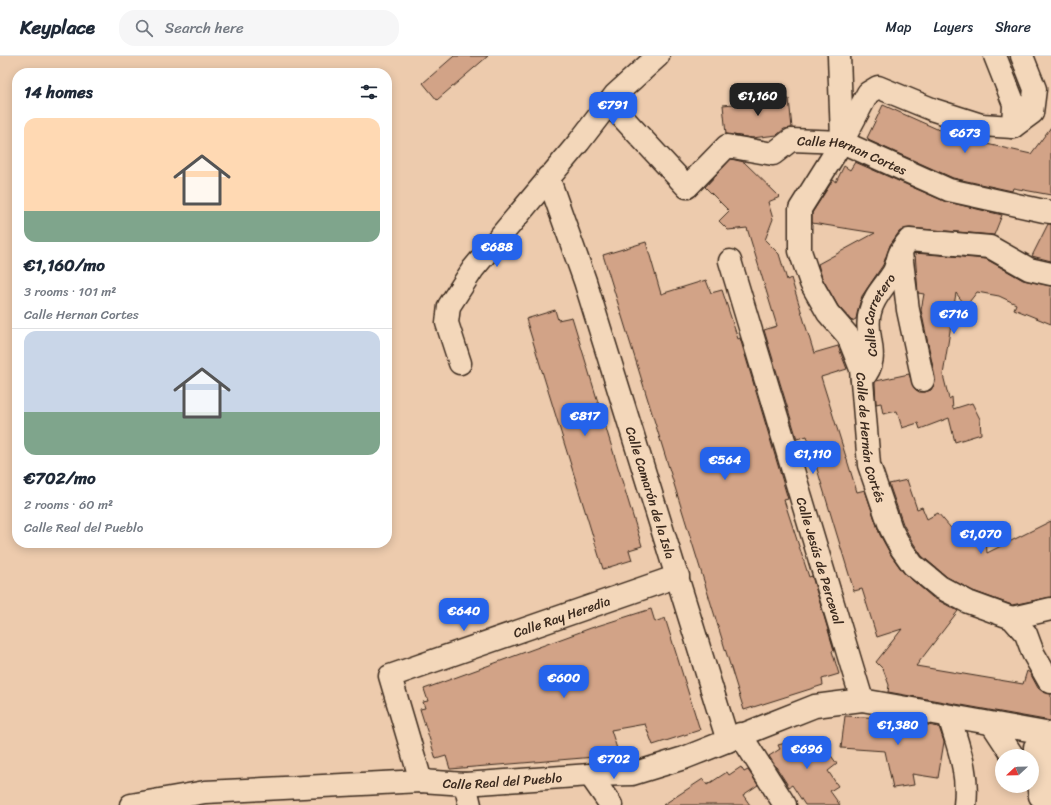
<!DOCTYPE html>
<meta charset="utf-8">
<style>
body{margin:0;font-family:Sriracha,sans-serif;background:#f6f6f7;color:#1f2937;height:100vh;display:flex;flex-direction:column;font-size:15px;white-space:nowrap}
*{box-sizing:border-box;margin:0}
p{font-size:13px;color:#747a83}
.icon{flex:none;width:22px;height:22px;fill:none;stroke:currentColor;stroke-width:2;stroke-linecap:round;stroke-linejoin:round}
.map{position:relative;flex:1;overflow:hidden}
.sheet{position:absolute;left:12px;top:12px;width:380px;height:480px;display:flex;flex-direction:column;background:#fff;border-radius:16px;box-shadow:0 2px 10px #0003}
.sheet>*{flex:none}
.needle{width:26px;rotate:248deg}
.tools{position:absolute;left:995px;top:693px;display:grid;gap:8px}
.tools a{display:grid;place-items:center;width:44px;height:44px;border-radius:50%;background:#fff;box-shadow:0 2px 10px #0003;font-size:20px}
.price{position:absolute;translate:-50% -34px;padding:0 9px;border-radius:8px;background:#2563eb;color:#fff;font-size:13px;line-height:26px;filter:drop-shadow(0 1px 2px #0008)}
.price::after{content:'';position:absolute;left:50%;top:24px;width:12px;height:9px;margin-left:-6px;background:inherit;clip-path:polygon(0 0,100% 0,50% 100%)}
.price.active{background:#222;color:#fff}
ul{padding:0;list-style:none}
li{display:grid;align-content:center;gap:8px;height:212px;padding:0 12px}
li+li{border-top:1px solid #e0e1e3}
li span{display:grid;place-items:center;height:124px;border-radius:12px;color:#555}
li>.icon{margin-inline-start:auto}
span .icon{width:72px;height:72px;fill:#fffc;stroke-width:1}
li b{font-size:17px}
h2{display:flex;justify-content:space-between;align-items:center;height:48px;padding:0 12px;font-size:17px}
header{display:flex;align-items:center;gap:24px;box-sizing:border-box;height:56px;padding:0 20px;background:#fff;border-bottom:1px solid #e0e1e3}
header strong{font-size:19px}
nav{display:flex;gap:22px;margin-inline-start:auto;font-size:14px}
.search{width:280px;height:36px;background:#f6f6f7;display:flex;align-items:center;gap:10px;box-sizing:border-box;padding:0 14px;border-radius:16px;color:#747a83;font-size:15px}
.map>svg:first-child{display:block}
</style>
<header>
<strong>Keyplace</strong>
<div class="search"><svg class="icon" aria-label="search" viewBox="0 0 24 24"><circle cx="10" cy="10" r="6"/><path d="M15 15l6 6"/></svg>Search here</div>
<nav><a>Map</a><a>Layers</a><a>Share</a></nav>
</header>
<div class="map">
<svg width="1051" height="749" viewBox="0 0 1051 749">
<rect width="100%" height="100%" fill="#edcbad"/>
<filter id="ink" filterUnits="userSpaceOnUse"><feTurbulence type="fractalNoise" baseFrequency=".025" numOctaves="2"/><feDisplacementMap in="SourceGraphic" scale="8" xChannelSelector="R" yChannelSelector="G"/><feConvolveMatrix kernelMatrix="1 2 1 2 8 2 1 2 1" color-interpolation-filters="sRGB"/></filter>
<g filter="url(#ink)">
<path fill="#d2a387" stroke="#3b2a1e" d="M 454,0 L 488,0 L 437,44 L 423,27 Z
M 780,38 L 780,44 L 789,43 L 792,72 L 784,73 L 777,79 L 752,82 L 726,78 L 723,49 L 756,46 L 756,40 Z
M 883,49 L 937,73 L 973,85 L 1031,98 L 1051,71 L 1051,139 L 1013,132 L 1012,135 L 953,122 L 868,84 L 869,83 L 867,82 Z
M 731,103 L 744,106 L 780,141 L 768,146 L 773,163 L 765,184 L 779,198 L 787,224 L 791,222 L 814,297 L 838,290 L 847,313 L 821,321 L 857,436 L 865,434 L 880,479 L 891,499 L 903,516 L 932,541 L 958,555 L 916,610 L 1023,628 L 1027,615 L 1030,617 L 1038,632 L 1043,636 L 1051,638 L 1051,665 L 888,636 L 889,629 L 883,613 L 876,606 L 902,573 L 877,581 L 862,533 L 854,535 L 807,380 L 797,383 L 764,274 L 777,270 L 747,172 L 728,174 L 719,165 L 729,155 L 705,131 Z
M 855,106 L 944,145 L 1002,159 L 994,179 L 910,172 L 904,173 L 899,176 L 890,189 L 883,209 L 862,240 L 858,253 L 856,263 L 852,265 L 838,250 L 822,222 L 818,208 L 875,177 L 812,167 L 812,157 L 833,124 L 836,126 L 844,110 L 850,114 Z
M 1048,168 L 1051,168 L 1051,205 L 1032,200 Z
M 646,186 L 661,238 L 706,224 L 711,237 L 722,234 L 738,283 L 740,282 L 788,443 L 784,444 L 809,521 L 812,520 L 834,594 L 832,595 L 839,618 L 822,623 L 823,629 L 744,654 L 603,199 Z
M 915,197 L 986,203 L 1023,224 L 1051,230 L 1051,268 L 1014,253 L 1016,248 L 999,240 L 977,236 L 966,250 L 956,237 L 943,319 L 949,343 L 952,341 L 953,353 L 972,347 L 980,363 L 981,378 L 955,386 L 949,362 L 920,373 L 918,367 L 902,372 L 897,355 L 883,358 L 881,347 L 876,348 L 875,327 L 876,325 L 909,318 L 914,332 L 919,336 L 925,336 L 931,334 L 935,327 L 935,321 L 921,254 L 924,238 L 918,237 Z
M 555,254 L 558,264 L 572,261 L 642,490 L 629,494 L 632,504 L 603,513 L 526,263 Z
M 907,424 L 917,453 L 922,451 L 927,463 L 938,457 L 962,485 L 986,484 L 987,497 L 1051,465 L 1051,541 L 1012,549 L 973,535 L 947,521 L 922,500 L 912,485 L 903,468 L 889,428 Z
M 651,553 L 655,566 L 665,562 L 700,674 L 653,689 L 645,668 L 611,674 L 619,699 L 450,713 L 446,700 L 436,703 L 420,653 L 425,652 L 423,646 L 428,645 L 424,633 L 591,572 Z
M 845,660 L 884,662 L 884,661 L 939,671 L 944,686 L 938,722 L 912,718 L 914,729 L 893,732 L 885,695 L 841,692 Z
M 812,680 L 817,680 L 837,708 L 828,715 L 838,730 L 830,735 L 840,749 L 805,749 L 792,729 L 789,731 L 769,700 L 780,693 L 778,689 Z
M 741,711 L 744,716 L 748,714 L 758,729 L 743,739 L 750,749 L 663,749 L 703,723 L 707,729 L 727,716 L 729,719 Z"/>
<g fill="none" stroke-linecap="round" stroke-linejoin="round">
<defs>
<g id="minor">
<path d="M 839,0 L 842,82"/>
<path d="M 995,0 L 1014,48 L 1013,71"/>
<path id="s1" d="M 1022,0 L 1035,33 L 1032,57 L 1013,71 L 981,69 L 934,54 L 878,31 L 868,37 L 842,86 L 800,153 L 800,195 L 811,227 L 828,257 L 848,280 L 861,313 L 869,409 L 891,473 L 901,492 L 913,509 L 940,531 L 968,546 L 1012,562 L 1026,578 L 1033,597 L 1049,625 L 1051,626"/>
<path id="s2" d="M 609,47 L 687,131 L 727,90 L 773,98 L 791,84 L 842,86 L 949,134 L 1044,155 L 1051,156"/>
<path id="s3" d="M 548,121 L 585,225 L 728,685"/>
<path d="M 901,197 L 908,254 L 923,324"/>
<path id="s4" d="M 730,205 L 862,644"/>
<path d="M 460,307 L 447,267 L 449,250 L 473,213 L 579,86 L 615,39 L 658,0"/>
<path id="s5" d="M 862,323 C 883,300 863,281 870,256 C 873,241 885,230 893,217 C 897,211 897,203 900,197 C 902,192 906,188 909,184 L 990,191 L 1029,213 L 1051,218"/>
<path d="M 1012,562 L 1051,553"/>
<path d="M 949,660 C 958,691 969,716 965,749"/>
<path d="M 992,668 L 1013,700"/>
<path d="M 740,678 L 785,749"/>
<path d="M 590,719 L 611,749"/>
<path id="s6" d="M 421,725 L 390,620 L 678,520"/>
<path d="M 465,728 L 470,749"/>
<path d="M 1040,740 L 1035,711 L 1035,691 L 1047,678"/>
<path d="M 1051,741 L 1049,726 L 1051,699"/>
<path id="s7" d="M 131,749 L 205,736 L 421,725 L 465,728 L 590,719 L 632,718 L 684,702 L 815,650 L 862,644 L 1051,678"/>
</g>
</defs>
<use href="#minor" stroke="#3b2a1e" stroke-width="25"/>
<use href="#minor" stroke="#f3d7ba" stroke-width="22"/>
</g>
</g>
<g text-anchor="middle" stroke-width="3" stroke-linejoin="round" paint-order="stroke">
<g font-size="13" fill="#3b2a1e" stroke="#f3d7ba">
<text dy="5" stroke="none"><textPath href="#s2" startOffset="305">Calle Hernan Cortes</textPath></text>
<text dy="5" stroke="none"><textPath href="#s5" startOffset="69">Calle Carretero</textPath></text>
<text dy="5" stroke="none"><textPath href="#s1" startOffset="617">Calle de Hernán Cortés</textPath></text>
<text dy="5" stroke="none"><textPath href="#s3" startOffset="332">Calle Camarón de la Isla</textPath></text>
<text dy="5" stroke="none"><textPath href="#s4" startOffset="313">Calle Jesús de Perceval</textPath></text>
<text dy="5" stroke="none"><textPath href="#s6" startOffset="291">Calle Ray Heredia</textPath></text>
<text dy="5" stroke="none"><textPath href="#s7" startOffset="373">Calle Real del Pueblo</textPath></text>
</g>
</g>
</svg>
<div class="tools">
<a><svg class="needle" viewBox="-14 -14 28 28"><path d="M0-13l5 13h-10z" fill="#e53935"/><path d="M0 13l5-13h-10z" fill="#747a83"/></svg></a>
</div>
<b class="price active" style="left:758px;top:61px">€1,160</b>
<b class="price" style="left:613px;top:70px">€791</b>
<b class="price" style="left:965px;top:98px">€673</b>
<b class="price" style="left:497px;top:212px">€688</b>
<b class="price" style="left:954px;top:279px">€716</b>
<b class="price" style="left:585px;top:381px">€817</b>
<b class="price" style="left:813px;top:419px">€1,110</b>
<b class="price" style="left:725px;top:425px">€564</b>
<b class="price" style="left:981px;top:499px">€1,070</b>
<b class="price" style="left:464px;top:576px">€640</b>
<b class="price" style="left:564px;top:643px">€600</b>
<b class="price" style="left:898px;top:690px">€1,380</b>
<b class="price" style="left:807px;top:714px">€696</b>
<b class="price" style="left:614px;top:724px">€702</b>
<section class="sheet">
<h2>14 homes<svg class="icon" aria-label="filters" viewBox="0 0 24 24"><path d="M4 7h16M4 17h16"/><circle cx="9" cy="7" r="2"/><circle cx="15" cy="17" r="2"/></svg></h2>
<ul>
<li><span style="background:linear-gradient(#ffd9b3 75%,#7fa58c 0)"><svg class="icon" aria-label="home" viewBox="0 0 24 24"><path d="M3 11l9-7 9 7M6 9v11h12V9"/></svg></span><div><b>€1,160/mo</b><p>3 rooms · 101 m²</p><p>Calle Hernan Cortes</p></div></li>
<li><span style="background:linear-gradient(#c9d6e8 65%,#7fa58c 0)"><svg class="icon" aria-label="home" viewBox="0 0 24 24"><path d="M3 11l9-7 9 7M6 9v11h12V9"/></svg></span><div><b>€702/mo</b><p>2 rooms · 60 m²</p><p>Calle Real del Pueblo</p></div></li>
</ul>
</section>
</div>
